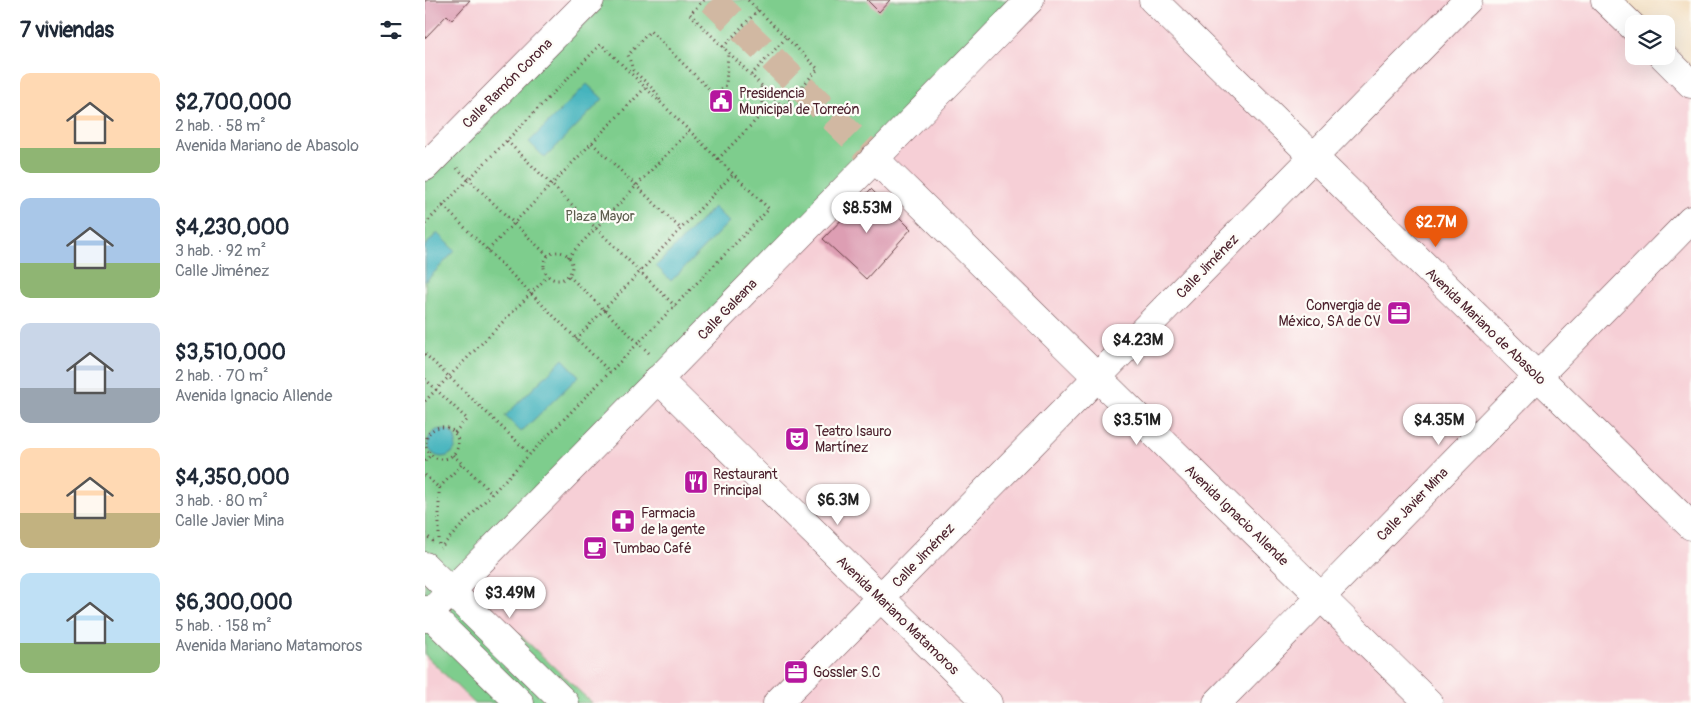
<!DOCTYPE html>
<html lang="es">
<meta charset="utf-8">
<style>
body{margin:0;font-family:Pangolin,sans-serif;background:#f2f2f3;color:#1f2937;height:100vh;display:flex;flex-direction:column;font-size:19px;white-space:nowrap}
*{box-sizing:border-box;margin:0}
p{font-size:16px;color:#747a83}
.icon{flex:none;width:28px;height:28px;fill:none;stroke:currentColor;stroke-width:2;stroke-linecap:round;stroke-linejoin:round}
.map{position:relative;flex:1;overflow:hidden}
.sheet{display:flex;flex-direction:column;background:#fff;width:425px}
.sheet>*{flex:none}
.fabs{position:absolute;left:1200px;top:15px;display:grid;gap:10px}
.fabs a{display:grid;place-items:center;width:50px;height:50px;border-radius:10px;background:#fff;box-shadow:0 5px 20px #0002;font-size:25px}
.price{position:absolute;translate:-50% -42px;padding:0 11px;border-radius:18px;background:#fff;color:#222;font-size:16px;line-height:32px;filter:drop-shadow(0 1px 2px #0008)}
.price::after{content:'';position:absolute;left:50%;top:30px;width:15px;height:11px;margin-left:-8px;background:inherit;clip-path:polygon(0 0,100% 0,50% 100%)}
.price.active{background:#ea580c;color:#fff}
ul{padding:0;list-style:none}
li{display:flex;align-items:center;gap:15px;height:125px;padding:0 20px}
li span{display:grid;place-items:center;flex:none;width:140px;height:100px;border-radius:10px;color:#555}
li>.icon{margin-inline-start:auto}
span .icon{width:60px;height:60px;fill:#fffc;stroke-width:1}
li b{font-size:21px}
h2{display:flex;justify-content:space-between;align-items:center;height:60px;padding:0 20px;font-size:21px}
main{display:flex;flex:1;min-height:0}
.map>svg:first-child{display:block}
</style>
<main>
<section class="sheet">
<h2>7 viviendas<svg class="icon" aria-label="filters" viewBox="0 0 24 24"><path d="M4 7h16M4 17h16"/><circle cx="9" cy="7" r="2"/><circle cx="15" cy="17" r="2"/></svg></h2>
<ul>
<li><span style="background:linear-gradient(#ffd9b3 75%,#8fb573 0)"><svg class="icon" aria-label="home" viewBox="0 0 24 24"><path d="M3 11l9-7 9 7M6 9v11h12V9"/></svg></span><div><b>$2,700,000</b><p>2 hab. · 58 m²</p><p>Avenida Mariano de Abasolo</p></div></li>
<li><span style="background:linear-gradient(#a9c7e8 65%,#8fb573 0)"><svg class="icon" aria-label="home" viewBox="0 0 24 24"><path d="M3 11l9-7 9 7M6 9v11h12V9"/></svg></span><div><b>$4,230,000</b><p>3 hab. · 92 m²</p><p>Calle Jiménez</p></div></li>
<li><span style="background:linear-gradient(#c9d6e8 65%,#9aa5b1 0)"><svg class="icon" aria-label="home" viewBox="0 0 24 24"><path d="M3 11l9-7 9 7M6 9v11h12V9"/></svg></span><div><b>$3,510,000</b><p>2 hab. · 70 m²</p><p>Avenida Ignacio Allende</p></div></li>
<li><span style="background:linear-gradient(#ffd9b3 65%,#c2b280 0)"><svg class="icon" aria-label="home" viewBox="0 0 24 24"><path d="M3 11l9-7 9 7M6 9v11h12V9"/></svg></span><div><b>$4,350,000</b><p>3 hab. · 80 m²</p><p>Calle Javier Mina</p></div></li>
<li><span style="background:linear-gradient(#bfe0f5 70%,#8fb573 0)"><svg class="icon" aria-label="home" viewBox="0 0 24 24"><path d="M3 11l9-7 9 7M6 9v11h12V9"/></svg></span><div><b>$6,300,000</b><p>5 hab. · 158 m²</p><p>Avenida Mariano Matamoros</p></div></li>
</ul>
</section>
<div class="map">
<svg width="1266" height="703" viewBox="0 0 1266 703">
<rect width="100%" height="100%" fill="#fdfcf7"/>
<filter id="ink" filterUnits="userSpaceOnUse"><feTurbulence type="fractalNoise" baseFrequency=".02" numOctaves="2"/><feDisplacementMap in="SourceGraphic" scale="10" xChannelSelector="R" yChannelSelector="G"/><feConvolveMatrix kernelMatrix="1 2 1 2 8 2 1 2 1" color-interpolation-filters="sRGB"/></filter>
<filter id="wash" filterUnits="userSpaceOnUse"><feTurbulence type="fractalNoise" baseFrequency=".0096" numOctaves="4" result="noise"/><feDisplacementMap in="SourceGraphic" scale="20" xChannelSelector="R" yChannelSelector="G"/><feGaussianBlur stdDeviation="1.12" result="paint"/><feColorMatrix in="noise" values="0 0 0 0 0 0 0 0 0 0 0 0 0 0 0 0 0 1.4 0 .05"/><feComposite in="paint" operator="in"/></filter>
<g filter="url(#wash)">
<rect width="100%" height="100%" fill="#f3dec0"/>
<path fill="#f6cfd6" d="M 0,0 L 1172,0 L 1209,36 L 1209,56 L 1230,56 L 1266,92 L 1266,703 L 0,703 Z"/>
<path fill="#7ecd8d" stroke="#64765c" d="M 165,0 L 606,0 L 41,584 L 167,703 L 49,703 L 0,655 L 0,167 Z"/>
<path fill="#44b4bd" stroke="#476a74" d="M 162,84 L 178,99 L 120,158 L 104,142 Z
M 289,207 L 304,222 L 246,281 L 231,266 Z
M 12,233 L 30,251 L 0,282 L 0,246 Z
M 138,359 L 154,376 L 96,432 L 80,416 Z
M3 443a14 14 0 1 1 28 0a14 14 0 1 1-28 0Z"/>
<g id="blocks">
<path fill="#dd9eb3" d="M 0,0 L 45,0 L 27,20 L 22,15 L 0,38 Z
M 442,0 L 465,0 L 454,12 Z
M 446,189 L 486,229 L 441,279 L 398,239 Z"/>
</g>
</g>
<g filter="url(#ink)">
<use href="#blocks" fill-opacity="0" stroke="#633c41" stroke-width="1"/>
<g fill="none" stroke-linecap="round" stroke-linejoin="round">
<path stroke="#d1b8a2" stroke-width="28" stroke-dasharray="28 14" stroke-linecap="butt" d="M 287,0 L 449,158"/>
<defs>
<path id="minor" d="M 728,0 L 1266,526
M 1180,0 L 1209,28
M 1238,56 L 1266,84
M 449,158 L 1004,703
M 0,167 L 165,0
M 233,379 L 563,703
M 0,566 L 140,703
M 0,610 L 95,703
M 0,618 L 605,0
M 352,703 L 1043,0
M 792,703 L 1266,220"/>
</defs>
<use href="#minor" stroke="#633c41" stroke-width="29"/>
<path stroke="#633c41" stroke-width="3" stroke-dasharray="1 4" stroke-linecap="butt" d="M 279,0 L 265,14 L 358,107 L 393,69 L 323,0
M 298,47 L 333,10
M 326,75 L 361,38
M 235,100 L 229,90 L 208,70 L 203,55 L 225,31 L 291,96 L 301,85 L 303,53
M 82,141 L 250,306
M 167,143 L 256,229
M 293,159 L 339,112 L 336,86
M 32,168 L 123,256
M 18,206 L 185,372
M 0,224 L 176,44 L 344,209 L 105,454
M 63,250 L 220,88
M119 266a14 14 0 1 1 28 0a14 14 0 1 1-28 0Z
M 143,257 L 264,131
M 144,276 L 226,355
M 151,339 L 308,174
M 0,354 L 105,454 L 15,548
M 0,379 L 42,419 L 29,433
M 0,401 L 123,276
M1 443a16 16 0 1 1 32 0a16 16 0 1 1-32 0Z
M 28,455 L 67,493
M 0,461 L 6,455
M 0,475 L 14,488 L 37,464
M 14,488 L 14,548
M 0,534 L 11,544"/>
<use href="#minor" stroke="#fff" stroke-width="28"/>
</g>
</g>
<defs>
<symbol id="civic-square" viewBox="-11 -11 22 22"><rect x="-9" y="-9" width="18" height="18" rx="4" fill="#b5179e" stroke="#fdfcf7"/><path d="M-.6-6.5H3V-4.5H.6V-3L4-1V1h2V6H-6V1h2V-1L-.6-3ZM-1.2 2.5V6h2.4V2.5Z" fill="#fff"/></symbol>
<symbol id="office-square" viewBox="-11 -11 22 22"><rect x="-9" y="-9" width="18" height="18" rx="4" fill="#b5179e" stroke="#fdfcf7"/><path d="M-6-3h4V-5.5h4V-3h4V5H-6ZM-1-4.5V-3h2v-1.5ZM-6 0V1H6V0Z" fill="#fff"/></symbol>
<symbol id="theatre-square" viewBox="-11 -11 22 22"><rect x="-9" y="-9" width="18" height="18" rx="4" fill="#b5179e" stroke="#fdfcf7"/><path d="M-5-5.5Q0-4 5-5.5V0Q5 5 0 6Q-5 5-5 0ZM-3.3-2.5H-1v1.5H-3.3ZM1-2.5H3.3v1.5H1ZM-2.8 1Q0 5.5 2.8 1Z" fill="#fff"/></symbol>
<symbol id="restaurant-square" viewBox="-11 -11 22 22"><rect x="-9" y="-9" width="18" height="18" rx="4" fill="#b5179e" stroke="#fdfcf7"/><path d="M-5-6h1v4h1v-4h1v4h1v-4h1v5L-1.5 .5V6h-2V.5L-5-1ZM5-6V6H3V1.5H1.5Q1.5-4 5-6Z" fill="#fff"/></symbol>
<symbol id="pharmacy-square" viewBox="-11 -11 22 22"><rect x="-9" y="-9" width="18" height="18" rx="4" fill="#b5179e" stroke="#fdfcf7"/><path d="M-2-6h4v4h4v4h-4v4h-4v-4h-4v-4h4Z" fill="#fff"/></symbol>
<symbol id="cafe-square" viewBox="-11 -11 22 22"><rect x="-9" y="-9" width="18" height="18" rx="4" fill="#b5179e" stroke="#fdfcf7"/><path d="M-5.5-4.5H6V0H3Q3 3.5 0 3.5H-2.5Q-5.5 3.5-5.5 0ZM3-3.2v2h1.7v-2ZM-6 4.5H4V6H-6Z" fill="#fff"/></symbol>
</defs>
<g fill-rule="evenodd">
<use href="#civic-square" x="282" y="87" width="28" height="28"/>
<use href="#office-square" x="960" y="299" width="28" height="28"/>
<use href="#theatre-square" x="358" y="425" width="28" height="28"/>
<use href="#restaurant-square" x="257" y="468" width="28" height="28"/>
<use href="#pharmacy-square" x="184" y="507" width="28" height="28"/>
<use href="#cafe-square" x="156" y="534" width="28" height="28"/>
<use href="#office-square" x="357" y="658" width="28" height="28"/>
</g>
<g text-anchor="middle" stroke-width="4.5" stroke-linejoin="round" paint-order="stroke">
<g font-size="14" fill="#4a1f2b" stroke="#fdfcf7">
<text transform="translate(82 83) rotate(-45)" y="5">Calle Ramón Corona</text>
<text transform="translate(782 266) rotate(-46)" y="5">Calle Jiménez</text>
<text transform="translate(302 309) rotate(-46)" y="5">Calle Galeana</text>
<text transform="translate(1061 326) rotate(44)" y="5">Avenida Mariano de Abasolo</text>
<text transform="translate(987 504) rotate(-46)" y="5">Calle Javier Mina</text>
<text transform="translate(812 515) rotate(44)" y="5">Avenida Ignacio Allende</text>
<text transform="translate(498 555) rotate(-46)" y="5">Calle Jiménez</text>
<text transform="translate(473 615) rotate(44)" y="5">Avenida Mariano Matamoros</text>
</g>
<g font-size="14" fill="#4a1f2b" stroke="#fdfcf7" text-anchor="start">
<text x="314" y="98">Presidencia<tspan x="314" dy="16">Municipal de Torreón</tspan></text>
<text x="956" y="310" text-anchor="end">Convergia de<tspan x="956" dy="16">México, SA de CV</tspan></text>
<text x="390" y="436">Teatro Isauro<tspan x="390" dy="16">Martínez</tspan></text>
<text x="288" y="479">Restaurant<tspan x="288" dy="16">Principal</tspan></text>
<text x="216" y="518">Farmacia<tspan x="216" dy="16">de la gente</tspan></text>
<text x="188" y="553">Tumbao Café</text>
<text x="388" y="677">Gossler S.C</text>
</g>
<g font-size="14" fill="#5c5c4d" stroke="#fdfcf7">
<text x="175" y="221">Plaza Mayor</text>
</g>
</g>
</svg>
<div class="fabs">
<a><svg class="icon" aria-label="layers" viewBox="0 0 24 24"><path d="M12 4l9 5-9 5-9-5zM3 14l9 5 9-5"/></svg></a>
</div>
<b class="price" style="left:442px;top:234px">$8.53M</b>
<b class="price active" style="left:1011px;top:248px">$2.7M</b>
<b class="price" style="left:713px;top:366px">$4.23M</b>
<b class="price" style="left:712px;top:446px">$3.51M</b>
<b class="price" style="left:1014px;top:446px">$4.35M</b>
<b class="price" style="left:413px;top:526px">$6.3M</b>
<b class="price" style="left:85px;top:619px">$3.49M</b>
</div>
</main>
